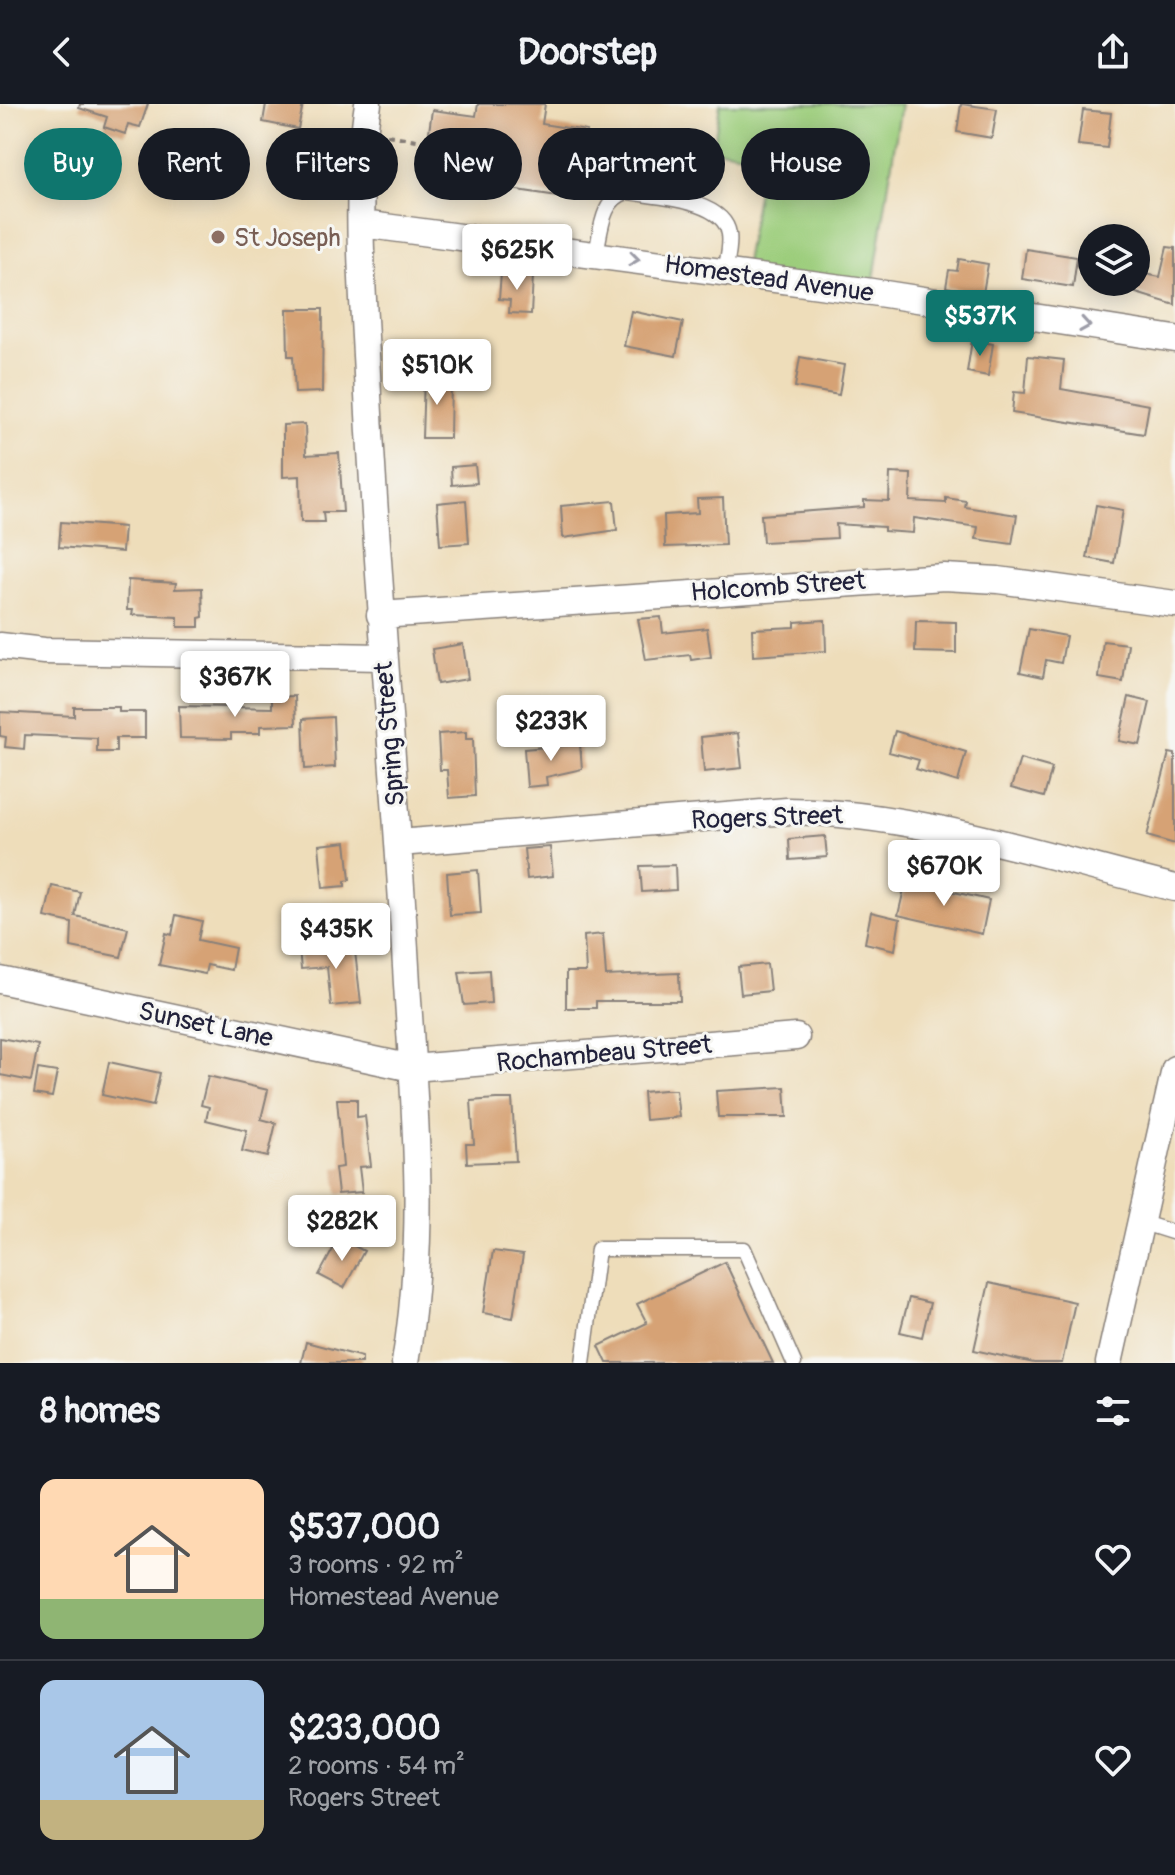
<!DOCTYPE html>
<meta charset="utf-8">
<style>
body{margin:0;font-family:Pangolin,sans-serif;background:#20242c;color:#f1f3f6;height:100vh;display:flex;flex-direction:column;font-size:30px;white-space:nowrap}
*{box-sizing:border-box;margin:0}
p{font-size:26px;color:#9ea1a6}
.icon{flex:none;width:44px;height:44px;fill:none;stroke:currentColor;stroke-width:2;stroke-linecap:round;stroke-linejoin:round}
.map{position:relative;height:1259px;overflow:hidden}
.sheet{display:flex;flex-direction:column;background:#171b24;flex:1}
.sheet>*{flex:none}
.banner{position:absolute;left:24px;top:24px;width:1128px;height:72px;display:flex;gap:16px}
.tools{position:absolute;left:1078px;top:120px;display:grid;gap:16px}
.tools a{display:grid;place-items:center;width:72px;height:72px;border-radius:50%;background:#171b24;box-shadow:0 4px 20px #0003;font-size:40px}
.price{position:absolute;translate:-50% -68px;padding:0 18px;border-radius:8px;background:#fff;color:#222;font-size:26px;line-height:52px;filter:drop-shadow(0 2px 4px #0008)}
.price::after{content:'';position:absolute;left:50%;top:48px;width:24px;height:18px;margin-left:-12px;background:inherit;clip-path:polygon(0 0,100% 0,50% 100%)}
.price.on{background:#0f766e;color:#fff}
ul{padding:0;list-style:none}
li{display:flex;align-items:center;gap:24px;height:200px;padding:0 40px}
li+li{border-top:2px solid #363941}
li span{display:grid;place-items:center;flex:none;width:224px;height:160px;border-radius:16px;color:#555}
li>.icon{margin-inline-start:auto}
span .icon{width:96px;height:96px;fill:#fffc;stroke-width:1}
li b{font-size:34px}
h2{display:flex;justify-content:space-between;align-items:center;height:96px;padding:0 40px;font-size:34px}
.pill{padding:0 28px;border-radius:36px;background:#171b24;box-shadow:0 4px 20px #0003;font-size:28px;line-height:72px}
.pill.on{background:#0f766e;color:#fff}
header{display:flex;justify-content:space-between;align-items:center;height:104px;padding:0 40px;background:#171b24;font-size:36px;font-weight:700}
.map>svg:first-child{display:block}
</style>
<header><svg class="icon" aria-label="back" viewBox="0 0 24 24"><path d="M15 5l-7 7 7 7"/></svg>Doorstep<svg class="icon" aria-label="share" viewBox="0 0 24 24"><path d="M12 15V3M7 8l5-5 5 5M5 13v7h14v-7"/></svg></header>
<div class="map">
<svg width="1175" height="1259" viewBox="0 0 1175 1259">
<rect width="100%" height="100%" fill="#f6f6f2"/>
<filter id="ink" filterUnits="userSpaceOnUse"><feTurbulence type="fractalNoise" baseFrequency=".0125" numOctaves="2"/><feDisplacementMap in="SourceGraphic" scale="16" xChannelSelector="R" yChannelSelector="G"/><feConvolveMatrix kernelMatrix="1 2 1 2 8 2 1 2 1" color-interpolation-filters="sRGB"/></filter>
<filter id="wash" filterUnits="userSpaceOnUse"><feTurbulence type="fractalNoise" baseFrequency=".006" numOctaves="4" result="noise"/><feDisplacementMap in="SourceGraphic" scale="32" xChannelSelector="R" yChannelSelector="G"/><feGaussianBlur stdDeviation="1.8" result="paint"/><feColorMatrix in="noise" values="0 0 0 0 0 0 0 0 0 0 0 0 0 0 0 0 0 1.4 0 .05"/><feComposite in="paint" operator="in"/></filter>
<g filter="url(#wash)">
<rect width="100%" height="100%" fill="#eeddba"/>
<path fill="#9ccd7c" stroke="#5f785c" stroke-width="2" d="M 720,0 L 901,0 L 872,188 L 743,170 L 762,63 L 744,60 L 744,50 L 713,45 Z"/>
<g id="blocks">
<path fill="#d6a275" d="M 80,0 L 148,0 L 140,23 L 128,20 L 125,30 L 104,23 L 107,13 L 79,4 Z
M 266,0 L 303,0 L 298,25 L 263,18 Z
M 478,0 L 545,0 L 542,20 L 587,27 L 578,95 L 423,72 L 432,6 L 476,12 Z
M 961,0 L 997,5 L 992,34 L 957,28 Z
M 1083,6 L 1111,9 L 1107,44 L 1078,41 Z
M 1167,143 L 1175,144 L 1175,201 L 1136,189 L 1136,168 L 1160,173 Z
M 1026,145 L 1077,153 L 1073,183 L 1022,175 Z
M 959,155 L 988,160 L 983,189 L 946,183 L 949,166 L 957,167 Z
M 501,169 L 533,171 L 531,210 L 509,209 L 510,196 L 499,195 Z
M 287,205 L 323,205 L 322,288 L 295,289 L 293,252 L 288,252 Z
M 631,207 L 683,218 L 676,252 L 624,242 Z
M 972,236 L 993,240 L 988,272 L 967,268 Z
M 1028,252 L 1064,256 L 1061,285 L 1149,301 L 1144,330 L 1012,309 L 1014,288 L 1025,289 Z
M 800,253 L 844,261 L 839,291 L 795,283 Z
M 424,272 L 451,273 L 450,334 L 422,334 Z
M 305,320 L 306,351 L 339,349 L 343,408 L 323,408 L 324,418 L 301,418 L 300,372 L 283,373 L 283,321 Z
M 475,361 L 477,379 L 452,381 L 451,363 Z
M 890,369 L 911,370 L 910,397 L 946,399 L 946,394 L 966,397 L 965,403 L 1017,411 L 1012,440 L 976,435 L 978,423 L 914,414 L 913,429 L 884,427 L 884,423 L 836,420 L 837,434 L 763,438 L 761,411 L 864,403 L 864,396 L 889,397 Z
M 723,394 L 725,441 L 665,443 L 664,411 L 698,409 L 697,395 Z
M 466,396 L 469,439 L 440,441 L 437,399 Z
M 614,397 L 617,426 L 563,434 L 561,402 Z
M 1096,401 L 1123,406 L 1114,459 L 1087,454 Z
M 61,418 L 124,423 L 122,448 L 59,443 Z
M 128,476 L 176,479 L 175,485 L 202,484 L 203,513 L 199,514 L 199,523 L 178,523 L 178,513 L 132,511 L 133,506 L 127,506 Z
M 661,513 L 663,529 L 707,524 L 711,553 L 691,556 L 690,551 L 646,556 L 638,515 Z
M 825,516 L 826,547 L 753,552 L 752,525 L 795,523 L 795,518 Z
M 916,517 L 956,518 L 956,549 L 915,548 Z
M 1029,525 L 1066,532 L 1061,559 L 1046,556 L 1043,573 L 1020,568 Z
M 1103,537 L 1128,540 L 1123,578 L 1099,574 Z
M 463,540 L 468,575 L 437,580 L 432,545 Z
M 295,592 L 296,621 L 260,622 L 260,629 L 231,629 L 231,635 L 180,634 L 179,602 L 272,604 L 272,593 Z
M 1129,593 L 1150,598 L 1140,641 L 1119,637 Z
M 74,603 L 119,603 L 119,608 L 145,608 L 145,634 L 116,634 L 116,648 L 97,648 L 97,634 L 25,631 L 24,645 L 5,643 L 6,633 L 0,632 L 0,608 L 74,612 Z
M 333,613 L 335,663 L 305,665 L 303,615 Z
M 895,627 L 966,648 L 958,678 L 916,665 L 919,656 L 889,648 Z
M 466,628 L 466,635 L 473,635 L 475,692 L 449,694 L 447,666 L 440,666 L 438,630 Z
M 738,629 L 742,664 L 704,668 L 701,633 Z
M 580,640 L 582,665 L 546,673 L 547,681 L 527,683 L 524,645 Z
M 1169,649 L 1175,650 L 1175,740 L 1147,732 Z
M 1020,655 L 1052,664 L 1044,693 L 1011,684 Z
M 825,732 L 827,753 L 790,756 L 789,735 Z
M 346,738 L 350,776 L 345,777 L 345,782 L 323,784 L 319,741 Z
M 550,743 L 553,772 L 527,775 L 524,745 Z
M 675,761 L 676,786 L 642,788 L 640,762 Z
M 478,766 L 481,809 L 450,811 L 447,769 Z
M 906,777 L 989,796 L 982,830 L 898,811 Z
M 52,782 L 80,788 L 75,812 L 128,824 L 121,853 L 71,843 L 72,819 L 45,813 Z
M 871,808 L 900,815 L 895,846 L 865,839 Z
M 176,811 L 202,817 L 198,836 L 235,844 L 231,866 L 207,861 L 205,870 L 159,861 L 166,829 L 172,831 Z
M 603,830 L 606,872 L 679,869 L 680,897 L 596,897 L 596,904 L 566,904 L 566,868 L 586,868 L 584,832 Z
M 354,839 L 361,899 L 331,902 L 327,863 L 301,865 L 299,845 Z
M 767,860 L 770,887 L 741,890 L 738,863 Z
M 489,866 L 491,899 L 464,901 L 459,868 Z
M 0,934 L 38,941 L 31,977 L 0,971 Z
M 109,958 L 160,969 L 153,1002 L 102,991 Z
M 38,965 L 57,968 L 52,993 L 34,990 Z
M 208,972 L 268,986 L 261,1015 L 276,1019 L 268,1053 L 242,1047 L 247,1026 L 206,1016 L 209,1003 L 201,1001 Z
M 785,983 L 787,1013 L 718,1013 L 716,987 Z
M 664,986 L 676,986 L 679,1013 L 645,1016 L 643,988 Z
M 337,995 L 357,995 L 357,1013 L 365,1012 L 371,1062 L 359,1063 L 362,1088 L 338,1090 L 335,1064 L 343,1063 Z
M 496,995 L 512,995 L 516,1057 L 467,1059 L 466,1040 L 474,1040 L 471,997 Z
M 339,1134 L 364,1147 L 344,1184 L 319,1171 Z
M 493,1147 L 523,1151 L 513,1214 L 483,1209 Z
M 725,1158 L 773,1259 L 607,1259 L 599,1242 L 647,1219 L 637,1200 Z
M 989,1179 L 1075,1198 L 1062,1259 L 1034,1259 L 974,1246 Z
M 909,1194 L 930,1199 L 922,1233 L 900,1228 Z
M 306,1238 L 362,1253 L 362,1259 L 301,1259 Z"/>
</g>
</g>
<g filter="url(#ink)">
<use href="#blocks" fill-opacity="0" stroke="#88807a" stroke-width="2"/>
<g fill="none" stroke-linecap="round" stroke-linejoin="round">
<defs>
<path id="service" d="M 596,150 C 601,128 601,94 628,88 C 655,93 724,95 729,130 C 731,141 727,156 725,168
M 1140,1118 L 1175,1129
M 583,1259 L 598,1145 L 744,1145 L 794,1259"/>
<path id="minor" d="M 368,0 C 353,95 364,196 368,291 C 378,488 396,683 407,880 C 415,1009 427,1130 405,1259
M 362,120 L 872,188 L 1175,235
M 380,511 L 944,473 L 998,476 L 1175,500
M 0,542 L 44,547 L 382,553
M 399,739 L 787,707 C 918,709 1048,753 1175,784
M 0,876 L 412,964 L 796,933
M 1109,1259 L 1175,965"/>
</defs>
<use href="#service" stroke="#88807a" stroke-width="17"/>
<use href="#minor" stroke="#88807a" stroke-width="29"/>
<path stroke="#88807a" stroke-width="4" stroke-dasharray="6 6" stroke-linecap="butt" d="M 387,31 L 428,38"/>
<use href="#service" stroke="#fff" stroke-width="14"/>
<use href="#minor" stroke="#fff" stroke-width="26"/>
</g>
<defs><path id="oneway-chevron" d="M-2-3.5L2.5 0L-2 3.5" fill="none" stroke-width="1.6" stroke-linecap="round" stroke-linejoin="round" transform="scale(2)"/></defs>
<g stroke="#9c9ca7">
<use href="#oneway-chevron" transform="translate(634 155) rotate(8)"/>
<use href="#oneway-chevron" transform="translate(1085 221) rotate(9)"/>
</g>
</g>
<circle fill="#8d6e63" stroke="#f6f6f2" stroke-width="3" cx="218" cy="133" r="8"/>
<g text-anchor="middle" stroke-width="6" stroke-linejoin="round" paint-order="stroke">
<g font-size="26" fill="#785e54" stroke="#f6f6f2" text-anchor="start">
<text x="234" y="142">St Joseph</text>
</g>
<g font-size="26" fill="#22223b" stroke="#f6f6f2">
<text transform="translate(769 174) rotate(8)" y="9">Homestead Avenue</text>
<text transform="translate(778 482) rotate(-4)" y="9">Holcomb Street</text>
<text transform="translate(389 630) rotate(-95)" y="9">Spring Street</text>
<text transform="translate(767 713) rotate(-2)" y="9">Rogers Street</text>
<text transform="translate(206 920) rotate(12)" y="9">Sunset Lane</text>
<text transform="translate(604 949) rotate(-5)" y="9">Rochambeau Street</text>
</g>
</g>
</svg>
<div class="tools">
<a><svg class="icon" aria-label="layers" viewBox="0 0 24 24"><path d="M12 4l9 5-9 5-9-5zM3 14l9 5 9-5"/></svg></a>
</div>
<b class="price" style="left:517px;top:188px">$625K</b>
<b class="price on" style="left:980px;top:254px">$537K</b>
<b class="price" style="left:437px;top:303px">$510K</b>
<b class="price" style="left:235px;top:615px">$367K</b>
<b class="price" style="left:551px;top:659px">$233K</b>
<b class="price" style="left:944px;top:804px">$670K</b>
<b class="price" style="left:336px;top:867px">$435K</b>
<b class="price" style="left:342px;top:1159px">$282K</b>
<div class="banner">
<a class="pill on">Buy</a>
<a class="pill">Rent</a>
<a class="pill">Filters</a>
<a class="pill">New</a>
<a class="pill">Apartment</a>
<a class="pill">House</a>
</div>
</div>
<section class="sheet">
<h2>8 homes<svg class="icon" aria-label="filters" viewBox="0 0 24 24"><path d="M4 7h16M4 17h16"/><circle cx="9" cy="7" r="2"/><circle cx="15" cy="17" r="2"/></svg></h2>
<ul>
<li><span style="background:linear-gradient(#ffd9b3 75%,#8fb573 0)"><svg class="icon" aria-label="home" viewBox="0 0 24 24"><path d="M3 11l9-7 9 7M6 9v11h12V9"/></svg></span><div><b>$537,000</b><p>3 rooms · 92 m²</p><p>Homestead Avenue</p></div><svg class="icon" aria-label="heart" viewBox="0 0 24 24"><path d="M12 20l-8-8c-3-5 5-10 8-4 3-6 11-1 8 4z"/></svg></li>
<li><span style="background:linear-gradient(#a9c7e8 75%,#c2b280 0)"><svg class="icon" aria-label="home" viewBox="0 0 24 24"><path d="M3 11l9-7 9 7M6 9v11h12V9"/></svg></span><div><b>$233,000</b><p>2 rooms · 54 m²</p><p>Rogers Street</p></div><svg class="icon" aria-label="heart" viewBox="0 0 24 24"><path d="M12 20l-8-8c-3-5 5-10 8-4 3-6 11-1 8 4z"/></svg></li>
</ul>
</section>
